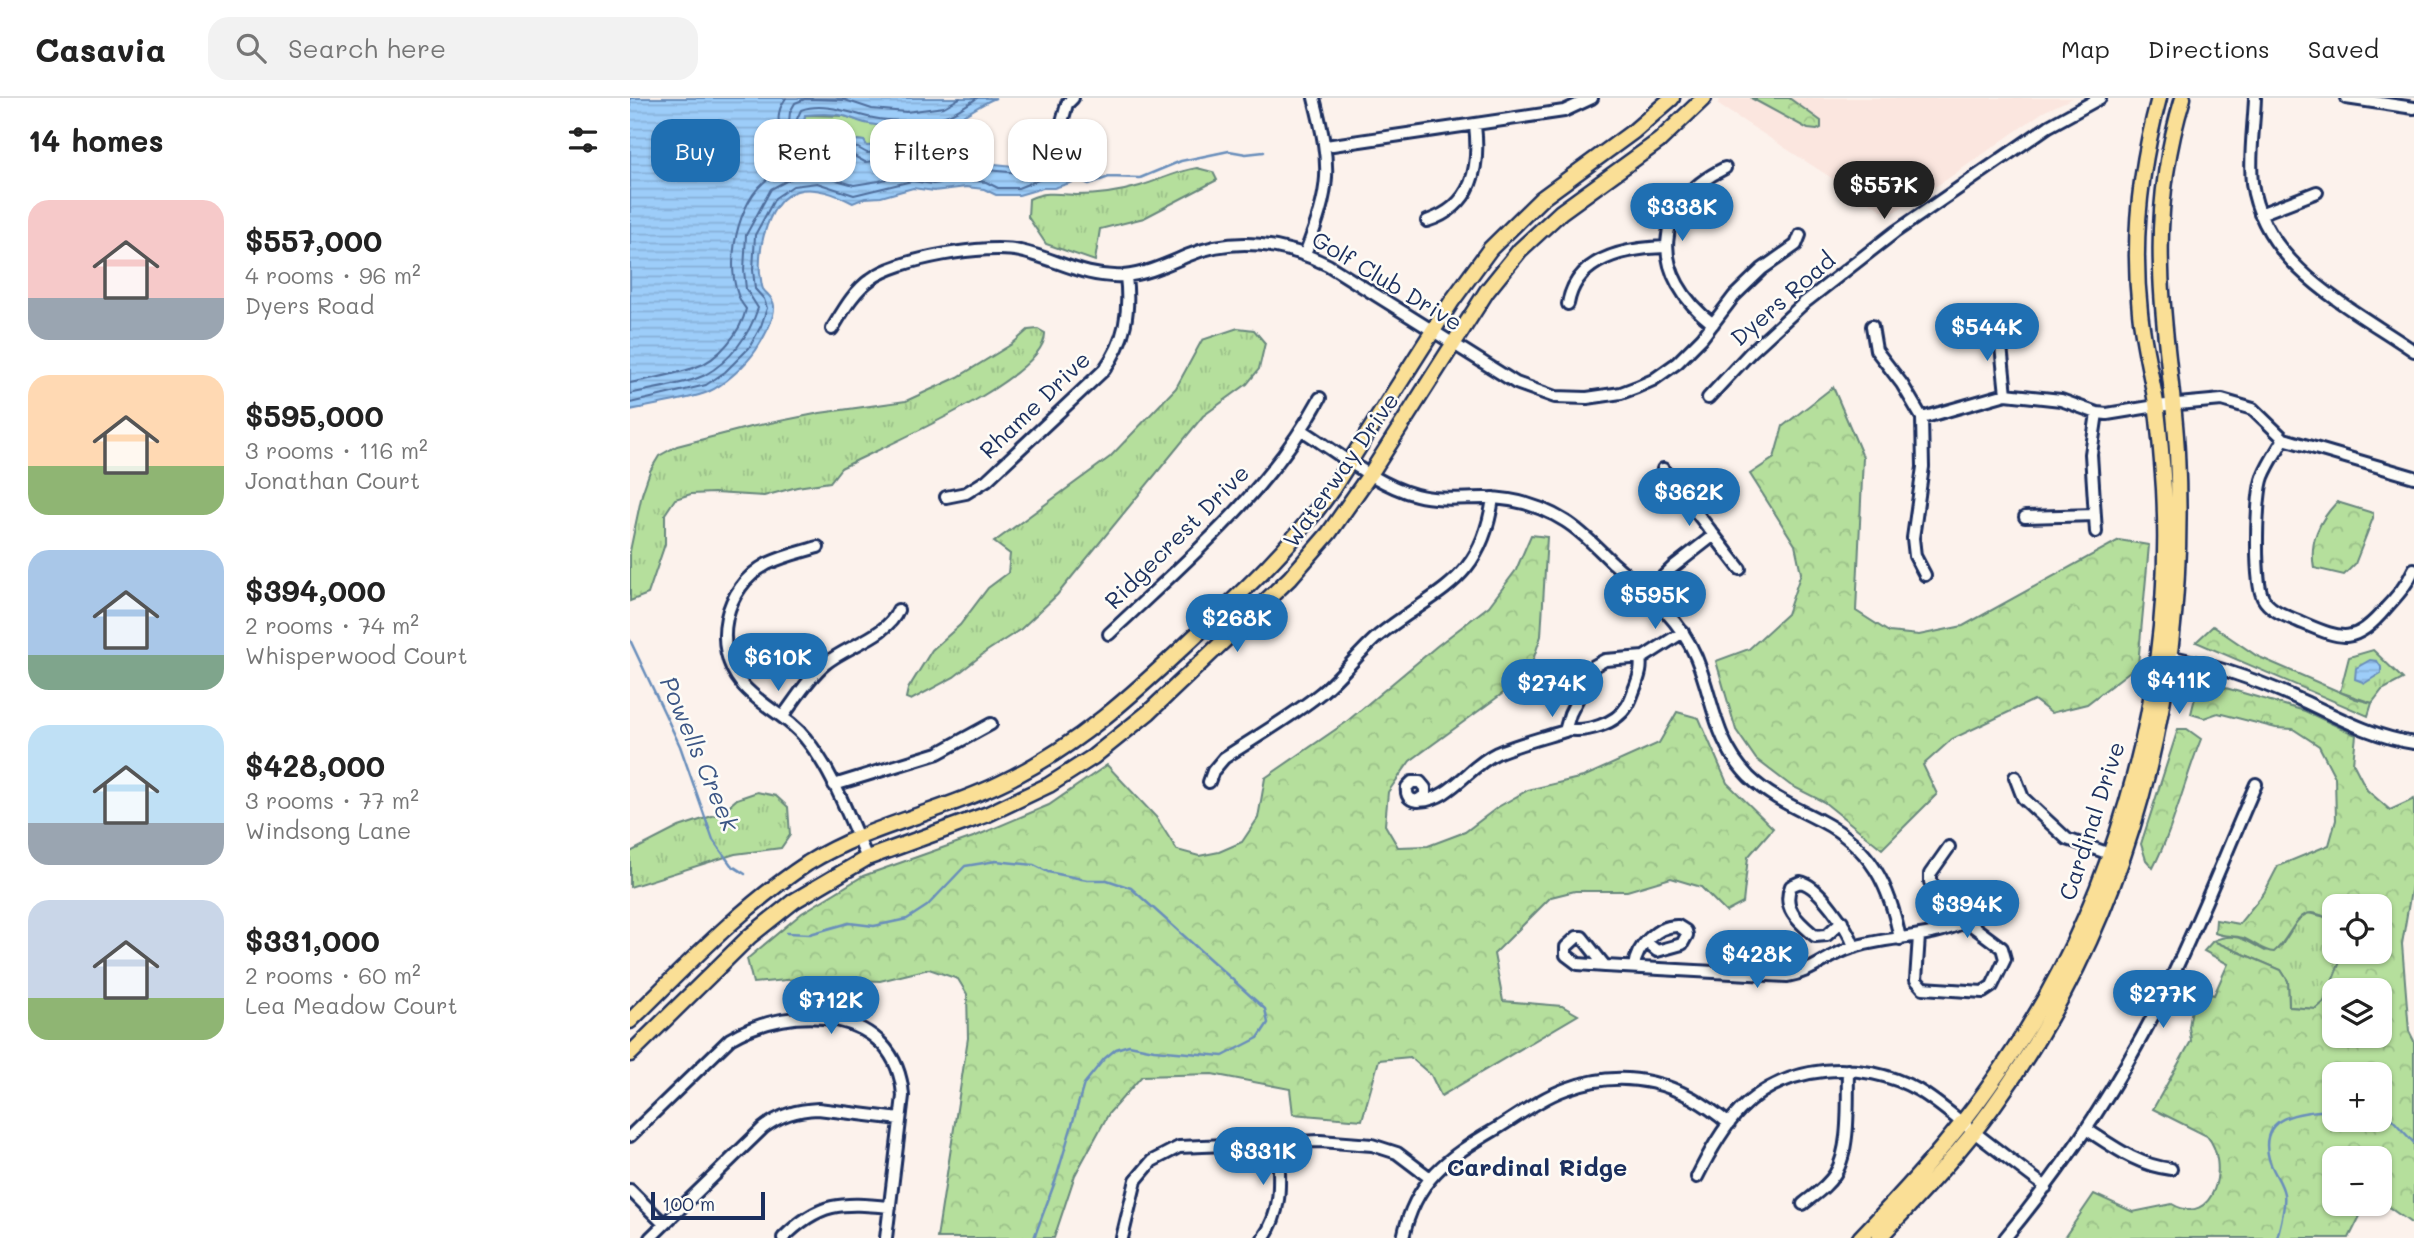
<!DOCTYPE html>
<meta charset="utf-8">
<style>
body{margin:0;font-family:Mali,sans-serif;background:#f2f2f2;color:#222;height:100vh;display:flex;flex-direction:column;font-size:26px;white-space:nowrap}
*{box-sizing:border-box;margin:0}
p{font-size:23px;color:#767676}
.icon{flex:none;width:38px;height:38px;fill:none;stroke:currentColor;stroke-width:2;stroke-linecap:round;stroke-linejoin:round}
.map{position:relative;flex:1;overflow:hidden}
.drawer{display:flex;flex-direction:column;background:#fff;width:630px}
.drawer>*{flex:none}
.top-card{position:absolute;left:21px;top:21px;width:665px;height:63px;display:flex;gap:14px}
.tools{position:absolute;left:1692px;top:796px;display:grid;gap:14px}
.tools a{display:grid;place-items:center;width:70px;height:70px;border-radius:14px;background:#fff;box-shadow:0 2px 5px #0004;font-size:35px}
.scale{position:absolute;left:21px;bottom:18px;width:114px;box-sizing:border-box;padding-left:7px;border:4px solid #1b2f5e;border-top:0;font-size:19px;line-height:24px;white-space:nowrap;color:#1b2f5e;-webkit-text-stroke:5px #fdfcf7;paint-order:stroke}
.price{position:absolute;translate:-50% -60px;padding:0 16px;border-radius:24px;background:#1f6fb2;color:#fff;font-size:23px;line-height:46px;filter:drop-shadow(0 2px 4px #0008)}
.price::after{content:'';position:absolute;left:50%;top:42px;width:21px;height:16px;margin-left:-10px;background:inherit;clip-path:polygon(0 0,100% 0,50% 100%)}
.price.on{background:#222;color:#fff}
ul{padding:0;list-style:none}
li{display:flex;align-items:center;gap:21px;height:175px;padding:0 28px}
li span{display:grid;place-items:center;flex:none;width:196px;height:140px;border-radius:21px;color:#555}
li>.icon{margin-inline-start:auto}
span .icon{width:84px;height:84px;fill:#fffc;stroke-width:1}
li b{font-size:30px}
h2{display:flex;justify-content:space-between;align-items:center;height:84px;padding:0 28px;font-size:30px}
.pill{padding:0 24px;border-radius:21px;background:#fff;box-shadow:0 2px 5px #0004;font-size:24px;line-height:63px}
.pill.on{background:#1f6fb2;color:#fff}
header{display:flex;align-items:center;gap:42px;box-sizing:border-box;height:98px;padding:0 35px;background:#fff;border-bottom:2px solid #e0e0e0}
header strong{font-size:33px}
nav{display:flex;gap:38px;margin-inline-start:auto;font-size:24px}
.search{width:490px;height:63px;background:#f2f2f2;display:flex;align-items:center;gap:18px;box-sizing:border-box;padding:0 24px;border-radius:21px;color:#767676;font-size:26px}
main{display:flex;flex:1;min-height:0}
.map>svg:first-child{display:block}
</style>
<header>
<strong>Casavia</strong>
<div class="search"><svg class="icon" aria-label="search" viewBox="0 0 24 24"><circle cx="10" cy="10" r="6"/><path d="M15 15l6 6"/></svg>Search here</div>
<nav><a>Map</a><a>Directions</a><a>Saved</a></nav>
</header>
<main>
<section class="drawer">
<h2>14 homes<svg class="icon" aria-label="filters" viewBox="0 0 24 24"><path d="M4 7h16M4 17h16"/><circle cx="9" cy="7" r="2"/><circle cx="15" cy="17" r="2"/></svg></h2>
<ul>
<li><span style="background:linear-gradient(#f6c9c9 70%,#9aa5b1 0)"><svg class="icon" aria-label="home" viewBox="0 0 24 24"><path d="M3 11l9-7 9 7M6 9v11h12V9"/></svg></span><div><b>$557,000</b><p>4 rooms · 96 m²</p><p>Dyers Road</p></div></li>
<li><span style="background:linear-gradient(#ffd9b3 65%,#8fb573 0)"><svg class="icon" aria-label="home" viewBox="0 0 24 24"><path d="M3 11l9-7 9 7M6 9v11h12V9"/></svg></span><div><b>$595,000</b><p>3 rooms · 116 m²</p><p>Jonathan Court</p></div></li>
<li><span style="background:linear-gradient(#a9c7e8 75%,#7fa58c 0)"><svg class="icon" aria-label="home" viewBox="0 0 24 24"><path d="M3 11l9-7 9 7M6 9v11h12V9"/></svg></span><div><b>$394,000</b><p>2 rooms · 74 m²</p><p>Whisperwood Court</p></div></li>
<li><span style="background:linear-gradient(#bfe0f5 70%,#9aa5b1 0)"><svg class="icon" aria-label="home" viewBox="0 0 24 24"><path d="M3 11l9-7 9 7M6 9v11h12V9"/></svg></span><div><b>$428,000</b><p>3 rooms · 77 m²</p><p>Windsong Lane</p></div></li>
<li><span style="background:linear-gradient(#c9d6e8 70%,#8fb573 0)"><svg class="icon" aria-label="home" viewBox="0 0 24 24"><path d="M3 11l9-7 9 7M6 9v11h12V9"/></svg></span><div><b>$331,000</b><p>2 rooms · 60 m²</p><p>Lea Meadow Court</p></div></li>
</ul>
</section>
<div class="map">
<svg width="1784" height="1140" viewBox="0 0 1784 1140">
<defs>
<pattern id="grass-tufts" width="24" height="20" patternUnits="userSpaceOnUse" patternTransform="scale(1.75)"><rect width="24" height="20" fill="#b5df9c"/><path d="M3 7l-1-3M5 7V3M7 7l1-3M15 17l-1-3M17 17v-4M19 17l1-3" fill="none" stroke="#9bc089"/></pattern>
<pattern id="forest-crowns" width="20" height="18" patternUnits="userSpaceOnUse" patternTransform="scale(1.75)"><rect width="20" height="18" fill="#b5df9c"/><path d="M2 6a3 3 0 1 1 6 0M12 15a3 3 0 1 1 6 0" fill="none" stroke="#9bc089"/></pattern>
<pattern id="water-rules" width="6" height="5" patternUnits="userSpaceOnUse" patternTransform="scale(1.75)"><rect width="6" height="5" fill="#9dcdf9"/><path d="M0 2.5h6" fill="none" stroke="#87b0d8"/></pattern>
</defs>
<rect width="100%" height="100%" fill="#fcf2ec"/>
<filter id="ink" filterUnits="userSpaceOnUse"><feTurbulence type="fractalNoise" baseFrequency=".0143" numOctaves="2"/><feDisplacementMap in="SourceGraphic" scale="14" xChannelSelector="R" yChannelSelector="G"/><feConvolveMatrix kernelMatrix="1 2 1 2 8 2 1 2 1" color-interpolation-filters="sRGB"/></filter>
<g filter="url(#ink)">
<path fill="#fbe6df" d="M 1091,0 L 1443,0 L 1413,14 L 1316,82 L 1259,117 L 1087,6 Z"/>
<path fill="url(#grass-tufts)" stroke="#68877d" stroke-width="2" d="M 567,70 L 583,74 L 587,82 L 514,120 L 470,131 L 465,163 L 416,146 L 398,119 L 399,101 C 415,93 429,96 446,97 C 468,97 490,94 510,88 C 530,82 547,73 567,70 Z
M 608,230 L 624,232 L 635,245 L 629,271 L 617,286 L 573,318 L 427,497 L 391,531 L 357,553 L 324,579 L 281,602 L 276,600 L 278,591 L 302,552 L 330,527 L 358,490 L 378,475 L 380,456 L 364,444 L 480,359 L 546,290 L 572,242 Z
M 408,231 L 415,235 C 417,280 250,350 211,370 L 200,384 L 167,389 L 134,398 L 84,395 L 61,396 L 45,401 L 35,416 L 35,446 L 18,496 L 0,503 L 0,453 L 12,396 L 20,373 L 29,358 L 47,348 L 120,329 L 190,315 L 276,303 L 328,279 L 382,246 L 398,232 Z
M 1743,552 L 1773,581 L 1752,592 L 1742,605 L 1710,594 L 1719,559 Z
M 127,694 L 146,698 L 158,709 L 160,737 L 151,750 L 105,756 L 0,789 L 0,754 L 49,729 L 91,715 L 107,701 Z
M 1678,815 L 1696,819 L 1704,825 L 1704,854 L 1714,854 L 1694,904 L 1686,911 L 1659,909 L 1658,883 L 1651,872 L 1583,843 C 1605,833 1616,842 1635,853 L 1652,847 L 1670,818 Z"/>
<path fill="url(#forest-crowns)" stroke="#68877d" stroke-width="2" fill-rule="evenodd" d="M 1121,0 L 1159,0 L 1191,23 L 1191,30 L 1187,32 L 1178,31 Z
M 1203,289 L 1233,359 L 1226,513 L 1259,534 L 1289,537 L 1333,528 L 1489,442 L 1519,447 L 1508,567 L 1457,606 L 1421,615 L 1404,602 L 1322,641 L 1293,667 L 1307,696 L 1252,751 L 1194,704 L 1160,687 L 1126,661 L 1106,632 L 1086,563 L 1119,551 L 1157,516 L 1171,475 L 1165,447 L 1120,376 L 1144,360 L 1153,328 Z
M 1707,404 L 1743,415 L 1743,420 L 1725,466 L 1714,477 L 1684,470 C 1679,443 1689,423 1707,404 Z
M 901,437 L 917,439 L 911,538 L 898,577 L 780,663 L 758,694 L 755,727 L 768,749 L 798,748 L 835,734 L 868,709 L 898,692 L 953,679 L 1029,645 L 1047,614 L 1069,620 L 1097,685 L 1143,730 L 1118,759 L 1113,805 L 1096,814 L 1071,789 L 1041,780 L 997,793 L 945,793 L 921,799 L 864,856 L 873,903 L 932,908 L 948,917 L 811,998 L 801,977 L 780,959 L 749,962 L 732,1022 L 663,1016 L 660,991 L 582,976 L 512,978 L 479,1015 L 445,1077 L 424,1140 L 307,1140 L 338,940 L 337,896 L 328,881 L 299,871 L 250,883 L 178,880 L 123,885 L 117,861 L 172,815 L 233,778 L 346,738 L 419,707 L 477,667 L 526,719 L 547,752 L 569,758 L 589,754 L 612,744 L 628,720 L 635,680 L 715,625 L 807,548 L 859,508 L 886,472 Z
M 1583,528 L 1627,558 L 1726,601 L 1742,605 L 1738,618 L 1566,544 Z
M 1582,586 L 1675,613 L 1726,637 L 1723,665 L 1737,692 L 1760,712 L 1784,701 L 1784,775 L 1772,846 L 1779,933 L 1784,943 L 1784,1127 L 1750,1103 L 1750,1060 L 1704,1060 L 1704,1106 L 1736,1106 L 1719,1140 L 1434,1140 L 1464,1096 L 1503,1114 L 1542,1106 C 1585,1131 1600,1064 1577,1038 L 1523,1011 L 1561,943 L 1559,929 L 1562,910 L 1547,901 L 1552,888 L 1584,897 L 1598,866 L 1574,853 L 1583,843 L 1651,872 L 1658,883 L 1659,909 L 1686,911 L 1694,904 L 1714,854 L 1750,854 L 1750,808 L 1704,808 L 1704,825 C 1667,797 1666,835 1644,854 C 1632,853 1624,844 1613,840 C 1603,837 1594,839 1585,835 L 1586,822 L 1609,826 L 1634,795 L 1648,768 L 1699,747 L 1706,722 L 1705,679 L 1689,648 L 1663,631 L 1646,630 L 1588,615 L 1574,620 L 1561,616 C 1565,600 1565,590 1582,586 ZM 1704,892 L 1750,892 L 1750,938 L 1704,938 ZM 1704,976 L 1750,976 L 1750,1022 L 1704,1022 Z
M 1548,631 L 1557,631 L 1571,641 C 1554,684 1544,729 1523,770 L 1516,762 L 1511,746 Z"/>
<path fill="#b5df9c" stroke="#68877d" stroke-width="2" d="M 175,17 L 214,18 L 240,26 L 306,27 L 310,43 L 306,45 L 308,51 L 237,48 L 234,43 C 207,40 194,43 174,22 Z"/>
<path fill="url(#water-rules)" stroke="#698ebb" stroke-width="2" d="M 0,0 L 366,0 C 349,6 334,20 317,25 C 293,31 265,31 240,26 C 231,25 223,20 214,18 C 202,15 187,16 175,17 L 174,22 C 192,41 209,41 234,43 L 237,48 L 267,45 L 308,51 L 336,63 L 423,72 L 450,82 L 424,90 L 413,90 L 389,97 L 366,97 L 354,91 L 336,89 L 304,93 L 283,90 L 251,99 L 235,100 L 223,105 C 207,97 186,88 167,93 C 138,102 128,149 130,175 C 131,179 131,187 133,191 C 137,197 143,199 144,208 C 145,221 133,241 126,252 C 116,267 94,287 78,294 C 54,303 25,306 0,312 Z
M 1740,562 L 1747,563 L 1751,569 L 1751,575 L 1735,585 L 1725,581 L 1726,570 Z"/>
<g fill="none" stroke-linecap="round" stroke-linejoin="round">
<path stroke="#4f6e9c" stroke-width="2" d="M 0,285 C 22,280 45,277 66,269 C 88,262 111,234 116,211 C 91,181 105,110 133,85 C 146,72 160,68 178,66 L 180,64 L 179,60 C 158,46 137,26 156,0
M 0,296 C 20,291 58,286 75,277 C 100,263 119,238 128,210 L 116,191 L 114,172 L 116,137 L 141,91 L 166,78 L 188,77 L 224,87 L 249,83 L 279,75 L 303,77 L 310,74 L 310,71 L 302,67 L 266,61 L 235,64 L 224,58 L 201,57 L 186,52 L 162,32 L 159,24 L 160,14 L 165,5 L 175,1 L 215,2 L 242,11 L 276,14 L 314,9 L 330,0
M 0,305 L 76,287 L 95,274 L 119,250 L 131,228 L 137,210 L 134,201 L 125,191 L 123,172 L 125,137 L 145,100 L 163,88 L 187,85 L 224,97 L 282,83 L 303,86 L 336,82 L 356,84 L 368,90 L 388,90 L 411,81 L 409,78 L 402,76 L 335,70 L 305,58 L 267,52 L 237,55 L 228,50 L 202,48 L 188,43 L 169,28 L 167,21 L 171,12 C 190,5 212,12 230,17 C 253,24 296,26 318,17 C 328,13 338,6 347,0"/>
<path stroke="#698ebb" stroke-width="2.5" d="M 450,82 L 459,86 L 479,79 L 510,80 L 551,63 L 599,53 L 616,56 L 634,54
M 0,542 L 50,648 L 83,742 L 101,767 L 115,776
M 157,835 L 180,836 L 219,825 L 244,828 L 277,821 L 297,808 L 335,768 L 366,763 L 404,767 L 418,774 L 457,782 L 477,782 L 501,790 L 635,911 L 638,925 L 628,940 L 593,958 L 524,952 L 499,947 L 486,951 L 474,961 L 454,986 L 426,1081 L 404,1140
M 1750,1016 L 1760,1019 L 1784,1045
M 1647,1140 C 1650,1128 1656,1109 1654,1096 C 1652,1084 1642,1073 1639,1061 C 1627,1015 1673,1014 1704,1012"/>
<defs>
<path id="minor" d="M 1625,0 C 1624,28 1619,58 1622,85 C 1634,169 1722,210 1784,253
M 1716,0 L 1784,10
M 432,24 L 437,6 L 443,0
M 696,48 L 934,13 L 962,0
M 1630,116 L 1687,94
M 797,123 C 843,108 850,70 845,27
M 675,156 C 701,89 702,70 684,0
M 938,206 C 946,159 996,150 1036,149
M 1083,226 C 1020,178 1020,106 1095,70
M 1242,228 L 1246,252 L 1272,286 L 1292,320 L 1293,369 L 1283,440 L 1285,458 L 1295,477
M 1366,229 L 1371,248 L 1376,296
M 202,231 C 213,213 223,194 241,181 C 267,161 357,145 390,153 C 427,161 453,180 493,178 C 517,176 537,166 559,157 C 604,138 655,145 698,167 L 886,285 L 925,299 L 957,300 L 991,295 L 1007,289 L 1023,282 L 1047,265 L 1072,240 L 1104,198 L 1132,171 L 1166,147 L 1170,137
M 1078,300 L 1120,255 L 1174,205 L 1265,134 L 1419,28 L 1470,0
M 1292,320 L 1376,296 L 1431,302 L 1467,315 L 1477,316 L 1526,308 L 1592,302 L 1623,311 L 1654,341 L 1784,379
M 672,332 C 705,353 749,388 786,397 C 809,403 832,400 855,400 C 883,400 911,408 935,423 C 953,434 968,451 983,465 C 1015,493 1049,519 1066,559 C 1084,603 1084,643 1119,679 C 1140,699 1166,710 1191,723 C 1241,749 1260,788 1270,841
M 1654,341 C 1647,353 1638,366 1633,379 C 1626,396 1624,484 1633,500 C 1639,512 1656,518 1668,523 C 1711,541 1723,549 1756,510 C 1767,498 1777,487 1784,471
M 1033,371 L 1110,471
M 316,399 L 336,395 L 357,382 L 474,272 C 496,242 500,213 496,178
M 1395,419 L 1465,417
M 1466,434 L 1461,356 L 1467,315
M 188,449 C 171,454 153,458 137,466 C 94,489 81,548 112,586 C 130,608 158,618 176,641 C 204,675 219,721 237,760
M 1017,494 L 1043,469 L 1084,437
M 479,536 C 555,464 639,394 690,300
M 1533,557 C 1582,566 1628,582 1673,603 C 1710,620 1743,639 1784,645
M 153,618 C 166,601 178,580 195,566 C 216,548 258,538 268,512
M 936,631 C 956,635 986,626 997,608 C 1001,602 1003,594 1006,587 C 1009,578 1012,571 1010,560
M 1385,679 L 1393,700 L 1437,741 L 1480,756
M 579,684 L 583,673 L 594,660 C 626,639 661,619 691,595 C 712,578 728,555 748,538 C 806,491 851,486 863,400
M 204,687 L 308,655 L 361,626
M 787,703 L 795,697 L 795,690 L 790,684 L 782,684 L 777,689 C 774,711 803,702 814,695 C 833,683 846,665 867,655 C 888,646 912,640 935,633 L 940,616 L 964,568 L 975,562 L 1014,559 L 1053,534
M 1212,823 L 1197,837 L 1185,838 C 1170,825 1151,811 1161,788 L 1170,784 C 1189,787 1218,831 1224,848
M 1289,838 L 1286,882 L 1293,890 L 1353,894 L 1362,888 L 1375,861 L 1372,850 L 1336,823 L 1329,811 L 1300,784 L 1300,776 L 1319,749
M 975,868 L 948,866 L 936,857 L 936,849 L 947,839 L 952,839 L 975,868 L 1157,878 C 1183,874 1198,857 1221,850 C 1259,837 1300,842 1336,823
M 1004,869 C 1006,849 1027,827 1048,828 L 1056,833 L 1057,837 L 1052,846 L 1027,853 L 1016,844
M 1456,1031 C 1484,1049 1507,1067 1541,1071
M 0,1038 L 100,941 C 162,904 267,909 273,998 L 256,1140
M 1067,1079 C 1079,1055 1092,1031 1110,1012 C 1156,965 1233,961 1288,992 C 1305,1002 1320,1015 1335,1027 C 1362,1048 1389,1069 1416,1089
M 0,1092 L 34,1126
M 1173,1106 C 1184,1097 1197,1089 1205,1076 C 1221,1051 1217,1001 1218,972
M 20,1140 L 133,1030 C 150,1017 166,1012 188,1011 L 270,1021
M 153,1140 C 189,1104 211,1104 260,1109
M 492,1140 L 506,1082 L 522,1063 L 549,1049 L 690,1043 L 742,1047 L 767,1055 L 800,1080
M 633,1140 C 654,1112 649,1078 648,1045
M 773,1140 C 785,1082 818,1059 866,1031 C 889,1017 911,1000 936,991 C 996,968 1052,985 1099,1026
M 1375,1140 C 1434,1069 1485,992 1527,910 C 1564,837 1593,761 1626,686"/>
<path id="major" d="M 0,923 C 57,867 111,809 178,765 C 238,728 306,716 369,686 C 446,650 505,595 566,537 C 616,491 664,446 703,390 L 822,203 L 860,151 L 911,101 L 1004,33 L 1042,0
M 0,956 L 120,838 L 164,803 L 237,760 L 358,716 L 419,687 L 463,659 L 519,614 L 660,480 L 699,435 L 741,375 L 857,193 L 890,152 L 931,114 L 1029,43 L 1074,0
M 1230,1140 C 1276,1092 1320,1044 1358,990 C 1482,818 1545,602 1534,391 C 1532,362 1530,334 1526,305 C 1521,275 1513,245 1510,214 C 1502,142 1510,70 1529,0
M 1249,1140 C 1288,1098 1328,1057 1362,1010 C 1502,817 1559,590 1547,354 C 1544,293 1532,232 1531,170 C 1529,113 1536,55 1553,0"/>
</defs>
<use href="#minor" stroke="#1b2f5e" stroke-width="16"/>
<use href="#major" stroke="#1b2f5e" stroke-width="19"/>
<use href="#minor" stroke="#fdfcf7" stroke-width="10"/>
<use href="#major" stroke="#fadf96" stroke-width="14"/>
</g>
</g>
<g text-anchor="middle" stroke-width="5" stroke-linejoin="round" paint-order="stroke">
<g font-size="23" fill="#1b2f5e" stroke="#fdfcf7">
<text transform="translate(757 183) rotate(31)" y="8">Golf Club Drive</text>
<text transform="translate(1153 201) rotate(-41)" y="8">Dyers Road</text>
<text transform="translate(405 307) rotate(-44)" y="8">Rhame Drive</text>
<text transform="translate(711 372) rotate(-55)" y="8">Waterway Drive</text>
<text transform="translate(547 439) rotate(-45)" y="8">Ridgecrest Drive</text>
<text transform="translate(1462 723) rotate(-72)" y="8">Cardinal Drive</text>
</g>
<g font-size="24" font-style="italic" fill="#3c5685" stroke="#fdfcf7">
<text transform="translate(69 656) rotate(67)" y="8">Powells Creek</text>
</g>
<g font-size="24" font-weight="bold" fill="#1b2f5e" stroke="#fdfcf7">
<text x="907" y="1078">Cardinal Ridge</text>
</g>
</g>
</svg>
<div class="tools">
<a><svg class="icon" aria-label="locate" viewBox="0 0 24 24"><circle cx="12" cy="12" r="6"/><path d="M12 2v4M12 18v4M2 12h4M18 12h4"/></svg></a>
<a><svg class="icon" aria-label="layers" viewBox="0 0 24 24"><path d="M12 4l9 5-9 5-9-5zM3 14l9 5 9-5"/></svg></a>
<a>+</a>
<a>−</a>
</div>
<div class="scale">100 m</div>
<b class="price on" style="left:1254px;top:123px">$557K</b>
<b class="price" style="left:1052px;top:145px">$338K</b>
<b class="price" style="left:1357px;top:265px">$544K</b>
<b class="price" style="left:1059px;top:430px">$362K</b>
<b class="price" style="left:1025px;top:533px">$595K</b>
<b class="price" style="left:607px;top:556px">$268K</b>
<b class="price" style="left:148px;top:595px">$610K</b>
<b class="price" style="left:1549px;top:618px">$411K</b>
<b class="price" style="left:922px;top:621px">$274K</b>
<b class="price" style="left:1337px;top:842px">$394K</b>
<b class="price" style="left:1127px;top:892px">$428K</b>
<b class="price" style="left:1533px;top:932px">$277K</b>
<b class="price" style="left:201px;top:938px">$712K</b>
<b class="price" style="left:633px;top:1089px">$331K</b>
<div class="top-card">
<a class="pill on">Buy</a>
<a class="pill">Rent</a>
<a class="pill">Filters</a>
<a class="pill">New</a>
</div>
</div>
</main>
